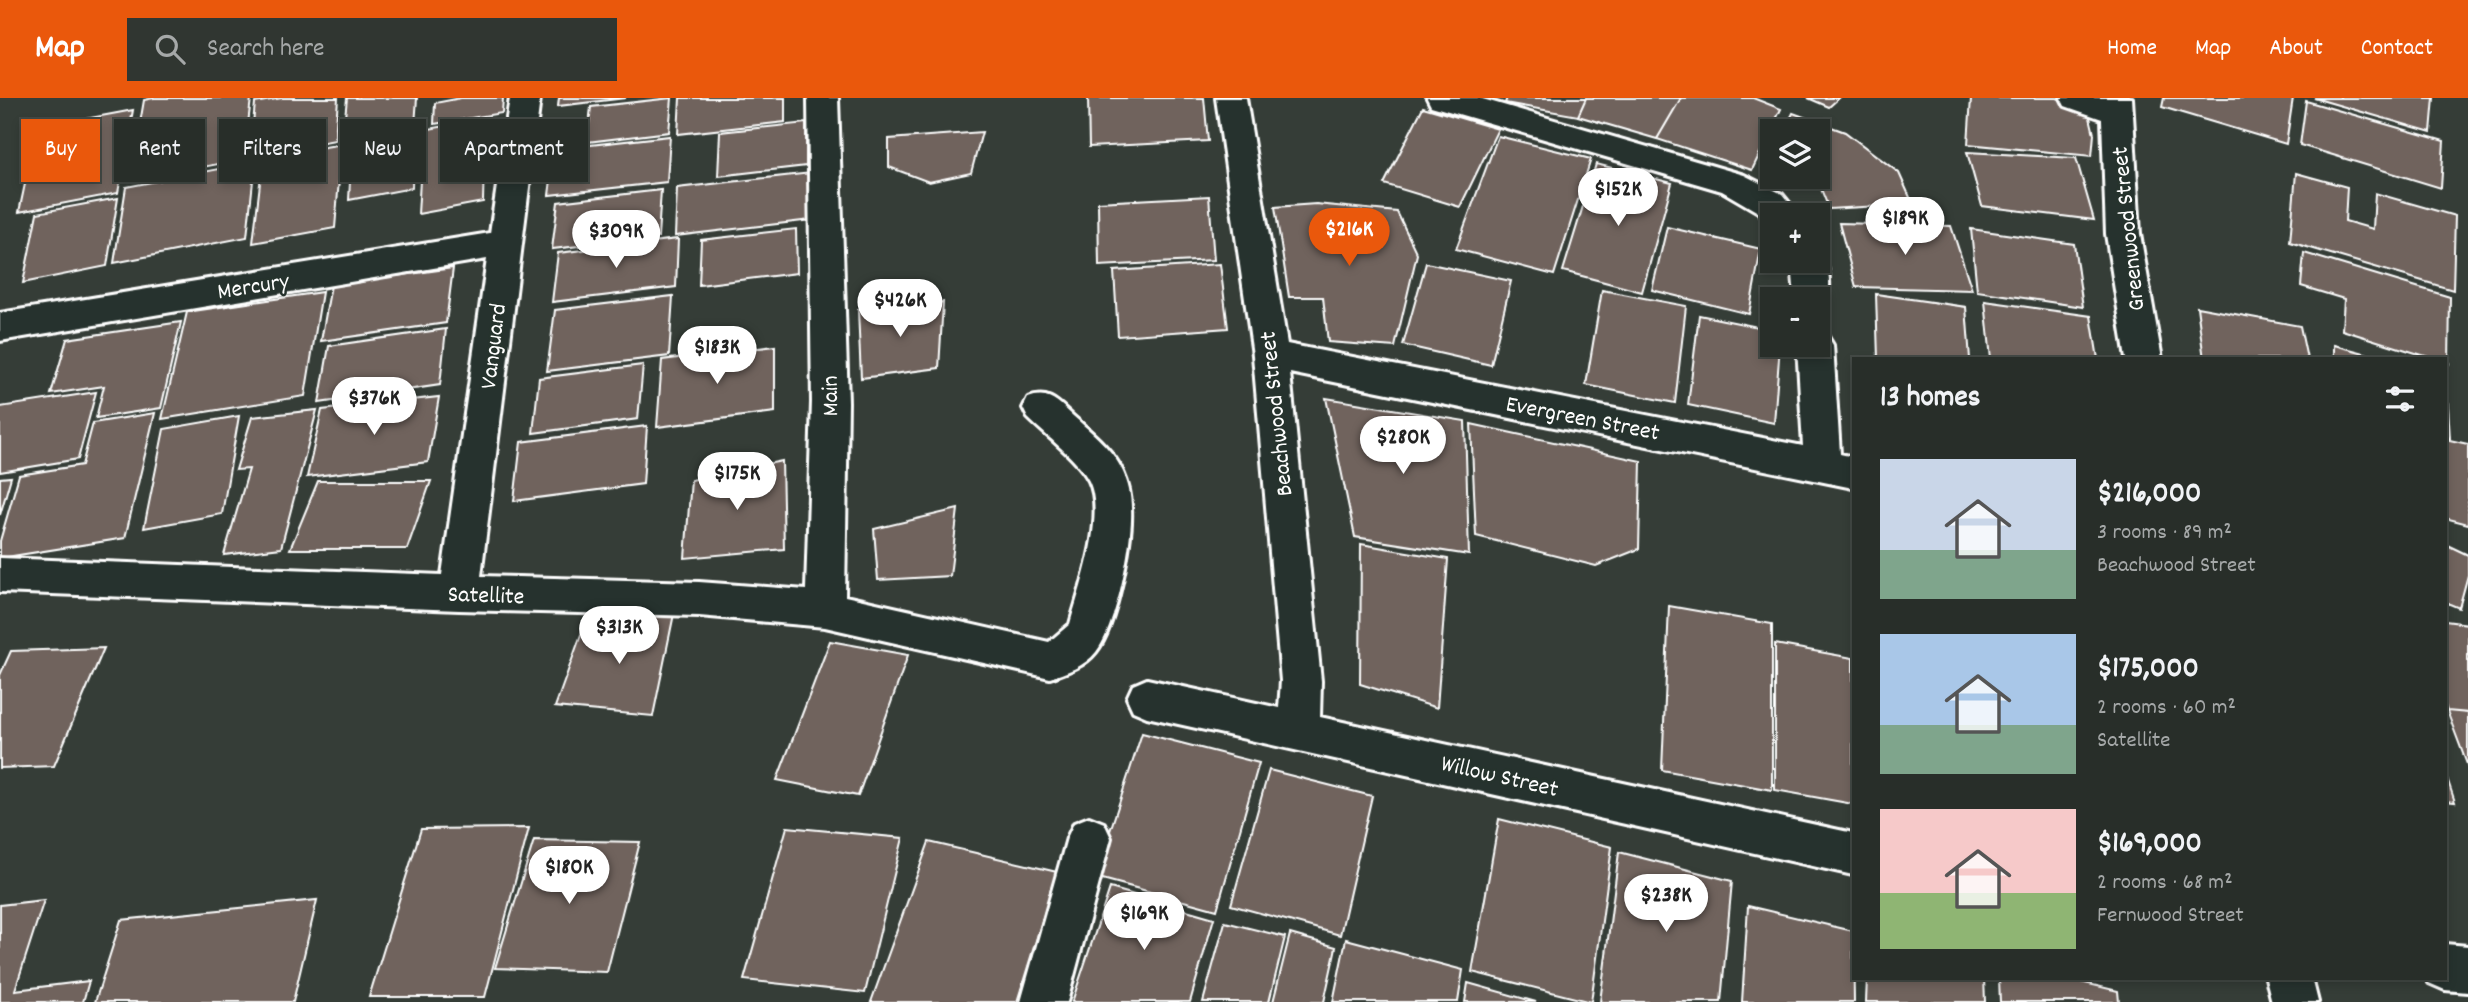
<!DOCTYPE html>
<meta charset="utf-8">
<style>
body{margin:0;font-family:Dekko,sans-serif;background:#303631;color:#f1f3f6;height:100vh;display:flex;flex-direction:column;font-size:26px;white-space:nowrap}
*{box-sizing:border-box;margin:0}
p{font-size:23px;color:#a5a8a8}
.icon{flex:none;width:38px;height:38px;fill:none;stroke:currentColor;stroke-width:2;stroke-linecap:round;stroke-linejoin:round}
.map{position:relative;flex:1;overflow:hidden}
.details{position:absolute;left:1852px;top:259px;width:595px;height:623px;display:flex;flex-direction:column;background:#282e29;border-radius:0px;box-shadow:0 4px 10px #0003,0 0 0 2px #444a46}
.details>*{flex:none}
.top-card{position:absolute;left:21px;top:21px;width:665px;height:63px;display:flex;gap:14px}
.tools{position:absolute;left:1760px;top:21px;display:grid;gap:14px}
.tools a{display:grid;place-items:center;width:70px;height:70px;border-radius:0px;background:#282e29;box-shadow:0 4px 10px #0003,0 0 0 2px #444a46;font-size:35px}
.price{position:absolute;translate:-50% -60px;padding:0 16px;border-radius:24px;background:#fff;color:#222;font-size:23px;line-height:46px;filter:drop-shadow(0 2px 4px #0008)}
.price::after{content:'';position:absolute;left:50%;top:42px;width:21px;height:16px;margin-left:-10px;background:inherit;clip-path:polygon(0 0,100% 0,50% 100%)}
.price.current{background:#ea580c;color:#fff}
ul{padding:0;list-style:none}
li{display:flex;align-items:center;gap:21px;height:175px;padding:0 28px}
li span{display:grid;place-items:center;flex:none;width:196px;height:140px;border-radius:0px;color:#555}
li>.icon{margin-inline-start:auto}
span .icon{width:84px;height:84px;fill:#fffc;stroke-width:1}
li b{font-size:30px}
h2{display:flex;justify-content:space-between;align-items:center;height:84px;padding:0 28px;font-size:30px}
.pill{padding:0 24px;border-radius:0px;background:#282e29;box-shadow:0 4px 10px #0003,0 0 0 2px #444a46;font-size:24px;line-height:63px}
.pill.current{background:#ea580c;color:#fff}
header{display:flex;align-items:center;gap:42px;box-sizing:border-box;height:98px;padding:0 35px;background:#ea580c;color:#fff}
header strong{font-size:33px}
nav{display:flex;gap:38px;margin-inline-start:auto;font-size:24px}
.search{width:490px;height:63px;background:#303631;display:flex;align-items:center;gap:18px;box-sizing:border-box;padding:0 24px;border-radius:0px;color:#a5a8a8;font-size:26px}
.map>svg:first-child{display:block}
</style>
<header>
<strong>Map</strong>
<div class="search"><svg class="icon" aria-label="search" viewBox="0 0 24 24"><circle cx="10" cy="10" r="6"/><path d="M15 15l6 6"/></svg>Search here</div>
<nav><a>Home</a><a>Map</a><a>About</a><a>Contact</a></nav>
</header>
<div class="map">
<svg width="2468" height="904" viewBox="0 0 2468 904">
<rect width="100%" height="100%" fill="#353d37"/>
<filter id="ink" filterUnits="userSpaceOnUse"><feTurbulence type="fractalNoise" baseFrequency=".0143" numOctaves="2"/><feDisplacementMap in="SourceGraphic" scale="14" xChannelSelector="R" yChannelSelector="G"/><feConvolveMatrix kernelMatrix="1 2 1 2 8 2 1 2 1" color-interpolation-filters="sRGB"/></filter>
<g filter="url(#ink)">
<path fill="#6f635d" stroke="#fff" stroke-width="2" d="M 154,0 L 251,0 L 244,61 L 130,83 L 144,2 Z
M 282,0 L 338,0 L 335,42 L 250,58 L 255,5 Z
M 347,0 L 417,0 L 415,27 L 343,39 Z
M 461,0 L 503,0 L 502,15 L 434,26 L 435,5 Z
M 559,0 L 626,0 L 558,8 Z
M 672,0 L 669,34 L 587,44 L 591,9 Z
M 680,0 L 785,0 L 785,24 L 678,36 Z
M 1088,0 L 1204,0 L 1208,43 L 1089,49 Z
M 1507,0 L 1586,0 L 1578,18 L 1505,5 Z
M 1586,0 L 1681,0 L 1657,41 L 1578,18 Z
M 1681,0 L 1753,0 L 1781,11 L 1752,72 L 1657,41 Z
M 1808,0 L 1839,0 L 1829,9 Z
M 1971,0 L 2057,0 L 2088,11 L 2094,36 L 2092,58 L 1968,46 Z
M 2164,0 L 2293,0 L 2286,46 L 2162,9 Z
M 2314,0 L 2434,0 L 2431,34 Z
M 2306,3 L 2444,43 L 2441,90 L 2300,47 Z
M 1423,9 L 1498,31 L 1460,109 L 1384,86 Z
M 133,12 L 118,95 L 19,114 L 37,30 Z
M 1793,15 L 1845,34 L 1899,75 L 1913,106 L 1829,111 L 1821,91 L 1790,79 L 1818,79 L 1818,33 L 1784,33 Z
M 485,21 L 483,104 L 418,116 L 423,32 Z
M 806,25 L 806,68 L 718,78 L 720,34 Z
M 982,34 L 971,75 L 929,84 L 889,69 L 889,41 Z
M 413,35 L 412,90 L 349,102 L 352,47 Z
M 670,38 L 667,84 L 549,97 L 555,51 Z
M 1498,38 L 1591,61 L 1554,177 L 1456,151 Z
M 342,46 L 335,130 L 253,145 L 263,60 Z
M 1967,54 L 2076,60 L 2094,122 L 1982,108 Z
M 255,64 L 247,139 L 114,165 L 126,89 Z
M 1596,66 L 1672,85 L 1642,194 L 1563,173 Z
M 811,75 L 811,122 L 675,138 L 677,90 Z
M 2296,75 L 2347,89 L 2345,123 L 2373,131 L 2375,95 L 2455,118 L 2453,192 L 2290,144 Z
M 661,92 L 658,139 L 552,151 L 558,104 Z
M 1209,98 L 1214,162 L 1099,168 L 1098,104 Z
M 118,100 L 107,168 L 23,185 L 37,115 Z
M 1316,106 L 1397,114 L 1417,156 L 1395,249 L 1328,244 L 1323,199 L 1289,199 L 1275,109 Z
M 1839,125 L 1951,128 L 1972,192 L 1856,189 Z
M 1667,129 L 1761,151 L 1749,216 L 1652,192 Z
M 796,131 L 797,175 L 699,187 L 701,142 Z
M 1971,131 L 2074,146 L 2083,209 L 1977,193 Z
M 678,141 L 676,189 L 552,204 L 558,155 Z
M 2304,155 L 2450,199 L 2449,265 L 2445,261 L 2435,261 L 2342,232 L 2344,201 L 2301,188 Z
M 1426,165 L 1511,183 L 1491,267 L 1403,247 Z
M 1220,166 L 1228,230 L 1118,238 L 1114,173 Z
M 453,170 L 446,225 L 321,243 L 331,187 Z
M 1602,192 L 1686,208 L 1675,305 L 1586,287 Z
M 322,194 L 305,298 L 162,321 L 187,214 Z
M 1876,196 L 1966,209 L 1970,261 L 1878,261 Z
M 673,198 L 669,258 L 547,273 L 555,212 Z
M 1985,203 L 2091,218 L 2098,261 L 1991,261 Z
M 943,204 L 939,270 L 861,280 L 858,212 Z
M 2197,209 L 2300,228 L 2307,261 L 2204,261 Z
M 1699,217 L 1773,232 L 1773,247 L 1780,247 L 1774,325 L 1688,307 Z
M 181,224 L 161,310 L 96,320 L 104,288 L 51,296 L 67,241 Z
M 446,231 L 440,287 L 319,305 L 329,248 Z
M 2334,247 L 2387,261 L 2334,261 Z
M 775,248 L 775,314 L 657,329 L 662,262 Z
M 643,267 L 638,321 L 533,335 L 539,280 Z
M 2445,276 L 2446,276 L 2450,340 L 2445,339 Z
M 96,294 L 78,361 L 0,374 L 0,309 Z
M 439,299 L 428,364 L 307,379 L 322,312 Z
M 1326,300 L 1465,323 L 1469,457 L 1355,439 Z
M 317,312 L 281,450 L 224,457 L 249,371 L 236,372 L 252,319 Z
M 155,315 L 125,440 L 0,460 L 0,443 L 19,377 L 82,367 L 93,325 Z
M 239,318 L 222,416 L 144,430 L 164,331 Z
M 1471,326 L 1641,363 L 1639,451 L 1596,468 L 1476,438 Z
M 647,328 L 643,386 L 514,403 L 521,344 Z
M 2445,341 L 2468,346 L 2468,426 L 2445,420 Z
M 782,363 L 784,451 L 685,460 L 691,382 Z
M 11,379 L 0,417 L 0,380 Z
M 318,383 L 431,383 L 407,451 L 290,451 Z
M 958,411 L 950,478 L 878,482 L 874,431 Z
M 1361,446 L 1448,461 L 1437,610 L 1360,586 Z
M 2445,446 L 2468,457 L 2468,477 L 2459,510 L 2445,504 Z
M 1669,508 L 1772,526 L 1772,692 L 1662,672 Z
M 675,511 L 653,618 L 555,609 L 583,531 Z
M 2445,523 L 2468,526 L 2468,615 L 2447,613 L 2445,607 Z
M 830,543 L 908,557 L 858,698 L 777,682 Z
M 1775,546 L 1853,560 L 1853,706 L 1775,692 Z
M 104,550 L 54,668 L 0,670 L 0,577 L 11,553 Z
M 2447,613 L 2468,615 L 2468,669 Z
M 1142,635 L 1259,665 L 1217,812 L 1095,779 Z
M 1269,672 L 1372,698 L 1340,837 L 1231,807 Z
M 2445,674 L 2455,704 L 2445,703 Z
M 1499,721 L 1612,749 L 1591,904 L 1472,874 Z
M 787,729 L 903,740 L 865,895 L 744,882 Z
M 529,730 L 485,899 L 369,899 L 421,731 Z
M 534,742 L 640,744 L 607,874 L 495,870 Z
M 929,744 L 1057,774 L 1017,904 L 871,904 Z
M 1619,754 L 1732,783 L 1721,904 L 1600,904 Z
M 1110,790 L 1214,820 L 1190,904 L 1072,904 Z
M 44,802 L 15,892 L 89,883 L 83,904 L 0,904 L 0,807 Z
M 317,802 L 293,904 L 95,904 L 121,822 Z
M 1748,808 L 1853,833 L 1854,904 L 1742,904 Z
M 1225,824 L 1285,839 L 1269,904 L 1203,904 Z
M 1290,836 L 1336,849 L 1324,904 L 1273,904 Z
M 1346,841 L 1463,872 L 1458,904 L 1333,904 Z
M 1867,880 L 1984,880 L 1985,904 L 1866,904 Z
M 1999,880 L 2064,880 L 2118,893 L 2119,904 L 2000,904 Z
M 1468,885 L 1536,904 L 1465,904 Z"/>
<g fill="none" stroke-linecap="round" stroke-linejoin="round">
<defs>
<path id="minor" d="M 510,0 L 540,0 L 481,478 L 699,484 L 806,492 L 812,304 L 808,0 L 838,0 L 848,304 L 845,498 L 1049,544 L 1070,526 C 1080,490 1106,418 1089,383 C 1079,362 1045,337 1028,320 L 1023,310 L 1028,300 C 1049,292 1058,304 1073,318 C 1091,334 1113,351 1123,374 C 1128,385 1131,397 1131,410 C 1133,442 1116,530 1096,554 C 1084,569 1067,574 1050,580 L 825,529 L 699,518 L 459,512 L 0,494 L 0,460 L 442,477 L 487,161 L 0,243 L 0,215 L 490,135 Z
M 1216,0 L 1246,0 L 1287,246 L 1803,348 L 1797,247 L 1818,247 L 1818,234 L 1827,237 L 1833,247 L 1840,356 L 1853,359 L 1853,390 L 1290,275 L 1321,583 L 1320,619 L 1853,735 L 1853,777 L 1147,619 L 1133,613 L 1127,600 L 1133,587 L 1147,581 L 1279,610 L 1281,583 L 1253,257 Z
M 1427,0 L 1479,0 L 1744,77 L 1782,96 L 1799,117 L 1773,117 L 1771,126 L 1758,114 L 1722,93 L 1431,8 Z
M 2061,0 L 2132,0 L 2140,136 L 2162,261 L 2126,261 L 2106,136 L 2102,21 L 2065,8 Z
M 1818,153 C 1831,164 1832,196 1824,210 L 1818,212 L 1818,201 L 1795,201 L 1792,163 L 1818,163 Z
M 1089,719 L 1104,725 L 1111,740 L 1067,904 L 1021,904 L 1067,740 L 1074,725 Z
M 2445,846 L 2468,848 L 2468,894 L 2445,892 L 2429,885 L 2427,880 L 2445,880 Z
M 2266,880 L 2312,880 L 2318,904 L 2272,904 Z"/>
</defs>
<use href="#minor" stroke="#fff" stroke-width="6"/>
<use href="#minor" fill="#26332d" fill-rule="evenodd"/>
</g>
</g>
<g text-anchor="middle" stroke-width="5" stroke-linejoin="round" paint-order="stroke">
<g font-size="24" fill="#fff" stroke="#26332d">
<text transform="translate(2127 131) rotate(-96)" y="8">Greenwood Street</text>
<text transform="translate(253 187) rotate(-9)" y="8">Mercury</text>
<text transform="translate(492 248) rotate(-83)" y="8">Vanguard</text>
<text transform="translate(829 298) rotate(-91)" y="8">Main</text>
<text transform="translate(1275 316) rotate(-96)" y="8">Beachwood Street</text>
<text transform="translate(1583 319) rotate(11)" y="8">Evergreen Street</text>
<text transform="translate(486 496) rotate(2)" y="8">Satellite</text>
<text transform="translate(1500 677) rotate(13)" y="8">Willow Street</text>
</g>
</g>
</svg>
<div class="tools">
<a><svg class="icon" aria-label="layers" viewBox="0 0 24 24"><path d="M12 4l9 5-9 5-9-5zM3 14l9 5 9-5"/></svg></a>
<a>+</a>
<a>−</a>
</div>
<b class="price" style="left:1618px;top:130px">$152K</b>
<b class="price" style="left:1905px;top:159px">$189K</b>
<b class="price current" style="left:1349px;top:170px">$216K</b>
<b class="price" style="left:616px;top:172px">$309K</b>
<b class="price" style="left:900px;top:241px">$426K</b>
<b class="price" style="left:717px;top:288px">$183K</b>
<b class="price" style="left:374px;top:339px">$376K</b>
<b class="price" style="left:1403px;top:378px">$280K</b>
<b class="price" style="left:737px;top:414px">$175K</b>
<b class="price" style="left:619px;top:568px">$313K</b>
<b class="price" style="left:569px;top:808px">$180K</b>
<b class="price" style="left:1666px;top:836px">$238K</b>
<b class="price" style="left:1144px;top:854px">$169K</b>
<div class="top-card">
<a class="pill current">Buy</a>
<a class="pill">Rent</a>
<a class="pill">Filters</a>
<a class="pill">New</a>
<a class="pill">Apartment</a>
</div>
<section class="details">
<h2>13 homes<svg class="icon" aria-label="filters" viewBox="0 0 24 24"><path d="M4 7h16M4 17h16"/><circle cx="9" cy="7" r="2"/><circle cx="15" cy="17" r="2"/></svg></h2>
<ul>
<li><span style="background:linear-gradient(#c9d6e8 65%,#7fa58c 0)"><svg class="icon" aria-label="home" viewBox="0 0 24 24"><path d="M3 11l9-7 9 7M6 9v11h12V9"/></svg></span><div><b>$216,000</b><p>3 rooms · 89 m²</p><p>Beachwood Street</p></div></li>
<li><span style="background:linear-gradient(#a9c7e8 65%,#7fa58c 0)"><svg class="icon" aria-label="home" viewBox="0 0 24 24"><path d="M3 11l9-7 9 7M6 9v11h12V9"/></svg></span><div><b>$175,000</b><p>2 rooms · 60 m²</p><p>Satellite</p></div></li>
<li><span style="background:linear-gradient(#f6c9c9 60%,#8fb573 0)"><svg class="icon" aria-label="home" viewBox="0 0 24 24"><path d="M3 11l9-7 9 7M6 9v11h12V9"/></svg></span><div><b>$169,000</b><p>2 rooms · 68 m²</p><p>Fernwood Street</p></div></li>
</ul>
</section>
</div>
